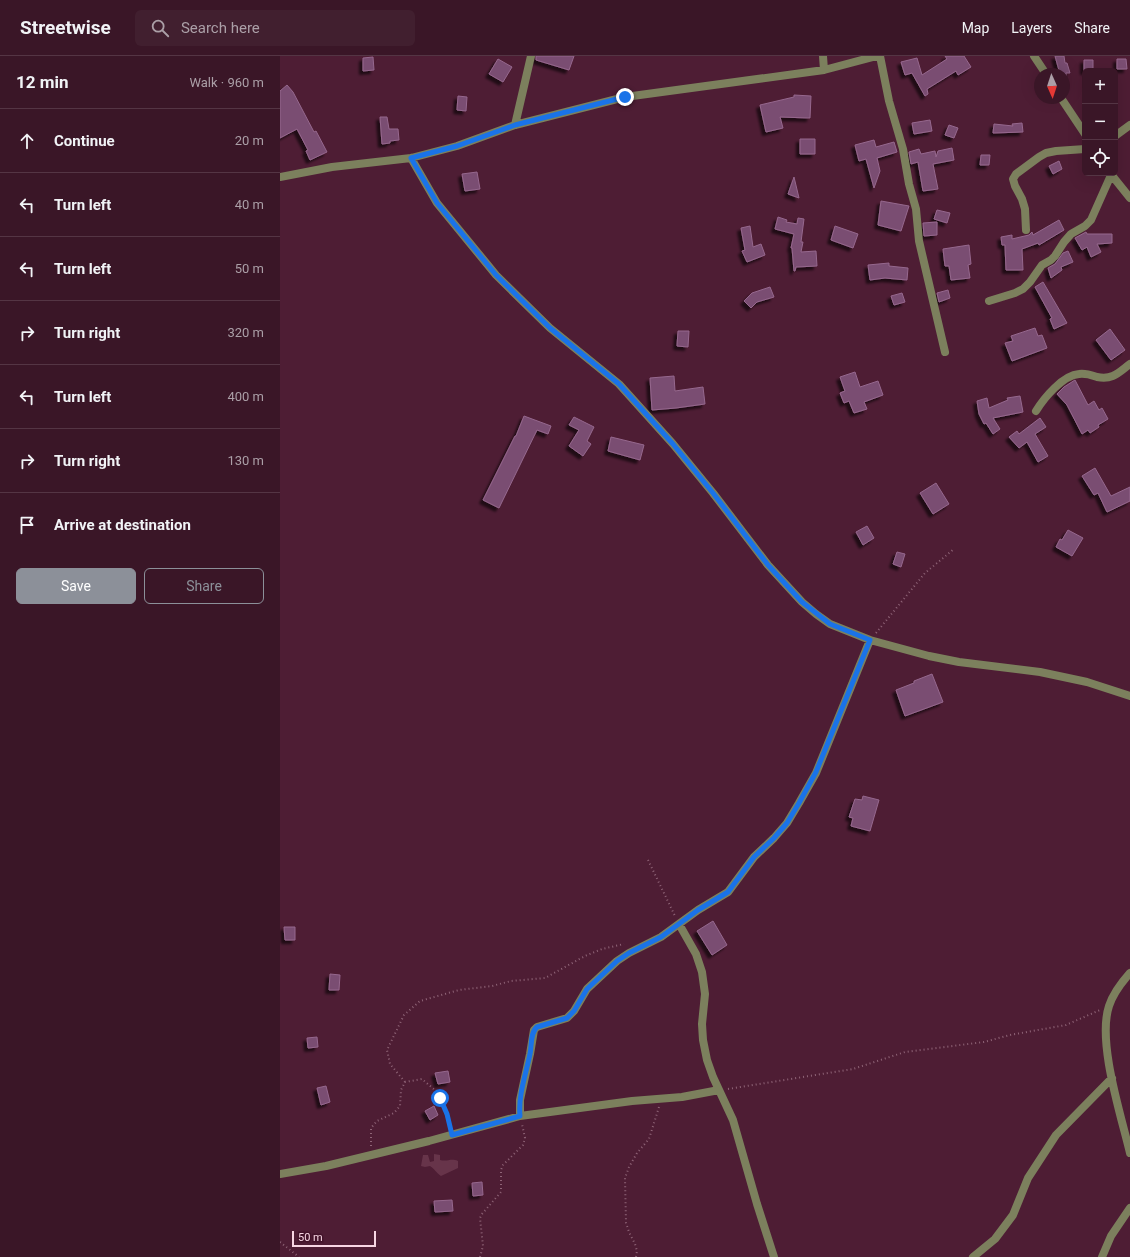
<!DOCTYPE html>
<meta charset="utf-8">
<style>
:root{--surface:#3a1627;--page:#411f2f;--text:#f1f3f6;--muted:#ab9fa7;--line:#543544;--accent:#8c9099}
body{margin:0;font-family:Roboto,sans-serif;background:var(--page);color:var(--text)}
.controls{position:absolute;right:12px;top:12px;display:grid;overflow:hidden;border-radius:6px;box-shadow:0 4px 16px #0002}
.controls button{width:36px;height:36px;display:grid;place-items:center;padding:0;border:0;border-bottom:1px solid var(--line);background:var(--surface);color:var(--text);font:20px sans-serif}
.compass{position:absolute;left:754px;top:12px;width:36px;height:36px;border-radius:50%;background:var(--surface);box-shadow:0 4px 16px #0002;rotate:177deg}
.scale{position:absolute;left:12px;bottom:10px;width:84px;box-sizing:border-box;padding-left:4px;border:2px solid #f7d6e3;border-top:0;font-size:11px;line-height:14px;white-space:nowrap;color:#f7d6e3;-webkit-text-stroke:3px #43132a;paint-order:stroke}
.stop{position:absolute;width:12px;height:12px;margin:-9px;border:3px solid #1a73e8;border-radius:50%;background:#fff}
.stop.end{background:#1a73e8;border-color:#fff;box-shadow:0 1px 4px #0008}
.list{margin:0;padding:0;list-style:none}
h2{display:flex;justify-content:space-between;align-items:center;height:52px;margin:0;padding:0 16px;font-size:17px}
h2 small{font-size:13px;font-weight:400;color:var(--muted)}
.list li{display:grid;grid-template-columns:26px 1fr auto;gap:12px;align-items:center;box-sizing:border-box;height:64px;padding:0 16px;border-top:1px solid var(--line)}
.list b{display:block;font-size:15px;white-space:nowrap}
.list em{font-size:13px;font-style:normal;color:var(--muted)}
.actions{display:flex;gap:8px;padding:12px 16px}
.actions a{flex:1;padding:9px 0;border:1px solid var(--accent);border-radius:6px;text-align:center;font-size:14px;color:var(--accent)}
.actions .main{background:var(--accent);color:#fff}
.icon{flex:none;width:22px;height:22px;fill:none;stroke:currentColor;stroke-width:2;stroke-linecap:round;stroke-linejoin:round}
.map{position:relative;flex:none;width:850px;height:1201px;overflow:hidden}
header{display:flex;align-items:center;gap:24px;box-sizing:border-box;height:56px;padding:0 20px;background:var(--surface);border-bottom:1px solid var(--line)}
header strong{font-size:19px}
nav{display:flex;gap:22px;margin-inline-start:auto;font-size:14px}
.search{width:280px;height:36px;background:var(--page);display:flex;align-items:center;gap:10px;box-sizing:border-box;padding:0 14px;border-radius:6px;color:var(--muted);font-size:15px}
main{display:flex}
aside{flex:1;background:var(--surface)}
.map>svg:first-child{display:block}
.green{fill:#67344a}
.building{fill:#7a4d72;stroke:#96688e;filter:url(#shadow)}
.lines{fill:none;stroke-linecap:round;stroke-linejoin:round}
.path{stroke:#8f6477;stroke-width:2;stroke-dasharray:1 3;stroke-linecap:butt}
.minor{stroke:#7c805d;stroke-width:8}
.route{stroke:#1a73e8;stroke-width:5}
</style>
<header>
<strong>Streetwise</strong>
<div class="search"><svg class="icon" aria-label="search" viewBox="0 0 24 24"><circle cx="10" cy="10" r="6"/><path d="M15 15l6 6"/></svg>Search here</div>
<nav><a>Map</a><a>Layers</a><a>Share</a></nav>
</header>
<main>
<aside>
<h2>12 min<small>Walk · 960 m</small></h2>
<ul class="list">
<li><svg class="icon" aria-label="ahead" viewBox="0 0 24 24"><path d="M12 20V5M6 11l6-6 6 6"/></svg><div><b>Continue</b></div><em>20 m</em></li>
<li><svg class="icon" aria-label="left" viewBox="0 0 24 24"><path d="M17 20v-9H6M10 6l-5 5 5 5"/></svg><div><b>Turn left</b></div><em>40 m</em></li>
<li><svg class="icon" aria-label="left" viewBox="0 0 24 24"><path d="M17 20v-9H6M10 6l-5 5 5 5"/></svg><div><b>Turn left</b></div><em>50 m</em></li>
<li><svg class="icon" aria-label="right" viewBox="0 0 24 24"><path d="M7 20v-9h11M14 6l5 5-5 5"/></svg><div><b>Turn right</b></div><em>320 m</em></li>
<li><svg class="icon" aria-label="left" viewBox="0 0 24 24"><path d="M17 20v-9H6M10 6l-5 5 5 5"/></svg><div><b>Turn left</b></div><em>400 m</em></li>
<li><svg class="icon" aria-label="right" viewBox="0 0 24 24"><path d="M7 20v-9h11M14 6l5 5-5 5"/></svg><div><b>Turn right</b></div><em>130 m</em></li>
<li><svg class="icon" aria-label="arrive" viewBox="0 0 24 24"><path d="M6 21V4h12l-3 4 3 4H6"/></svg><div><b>Arrive at destination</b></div></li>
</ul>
<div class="actions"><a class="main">Save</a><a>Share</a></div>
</aside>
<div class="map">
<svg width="850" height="1201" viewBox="0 0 850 1201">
<defs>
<filter id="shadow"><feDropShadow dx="-3.5" dy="3.5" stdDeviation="1" flood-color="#0009"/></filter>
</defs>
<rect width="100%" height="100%" fill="#4e1d34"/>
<path class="green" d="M154 1098 160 1099V1104C167 1106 171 1102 178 1105V1112L161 1120C156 1117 155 1113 150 1110L145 1111 141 1110 143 1099H148L150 1106 154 1105Z"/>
<path class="building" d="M256 0H294L289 14 256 4Z
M665 0H684L691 11 678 19 676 15 647 33 648 38 645 40 632 17 625 19 621 6 637 2 642 19 667 3Z
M775 0H784L785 7H787L790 17H786V25H784V18H780Z
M93 1 94 14 83 15V2Z
M218 3 232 11 223 26 209 18Z
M837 3H846L847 13H837Z
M804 4H813V15H804Z
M7 29 13 36 34 76 36 75 47 96 30 104 26 95 28 94 17 73 0 82V35Z
M514 39 531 40 530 62 500 61 503 72 486 76 480 49 514 41Z
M178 40 187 41 186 55 177 54Z
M100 61H107L109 73H118L119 84 110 85V87L102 88Z
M650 64 652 75 634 78 632 67Z
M742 67 743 76 713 77 714 68 733 70 732 68Z
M669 69 678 72 674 82 665 79Z
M520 83H535V98H520Z
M594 84 596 91 614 86 617 96 597 102 600 115 594 132 586 103 579 105 575 89Z
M672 92 674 104 653 108 658 133 643 135 638 106 631 108 629 96 639 93 641 98 655 95 656 101 658 95Z
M701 99H710L709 109H700Z
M779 105 782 113 773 118 769 110Z
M197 116 200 133 185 135 182 118Z
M514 121 519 142 508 138Z
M601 145 629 150 621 175 598 169Z
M657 154 670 157 667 167 654 163Z
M498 161 507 164 506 166 517 168 518 162 524 163 521 186H523L521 196 536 195 537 210 516 211 515 215H514L512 192H511L514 178 495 173Z
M779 164 784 174 759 189 758 187 742 193 743 214H726L725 189H722L721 181 732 179V183L749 179 752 176 753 179Z
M657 166V179L644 180 643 167Z
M470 170 473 191 481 188 485 199 467 206 462 195 465 194 461 172Z
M555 170 578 178 573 192 551 184Z
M806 176 807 178H832V187L817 188 821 196 811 201 807 191 802 194 795 182Z
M689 189 691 208 688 209 690 222 671 224 669 210H665L663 193Z
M788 195 793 206 781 211 782 214 771 222 768 212 775 208 783 197Z
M609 207V210L628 212 627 224 605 222 590 224 588 209Z
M763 226 787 267 774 273 770 263 772 262 755 231Z
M490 231 494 241 477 246 471 252 464 245 472 237Z
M668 234 670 242 659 246 657 237Z
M622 237 625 246 614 249 611 240Z
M755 272 758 280 762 279 767 292 732 305 725 287 733 285 731 280Z
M830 273 845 294 831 304 816 284Z
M398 275H409L408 291 397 290Z
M575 316 580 331 598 325 603 339 584 346 587 353 574 357 569 345 564 347 560 337 565 335 560 321Z
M394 320 395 335 423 331 425 348 396 352 372 354 370 322Z
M795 324 808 349 814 345 819 354 822 352 828 363 818 369 819 371 810 377 808 374 802 378 787 349 777 338 784 331Z
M740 340 743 356 713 362 720 373 713 378 706 367 704 368 699 358 697 345 707 342 709 352 728 344 727 342Z
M244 360 271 370 268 378 257 374 219 452 203 444 235 380H236Z
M294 361 314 371 307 385 311 388 303 400 289 390 299 374 289 369Z
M760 362 766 371 755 378 768 400 758 406 747 386 739 392 729 381 737 375 739 378Z
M331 381 364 389 360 404 328 395Z
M815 412 831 440 850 431V445L827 456 818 437 814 439 802 420Z
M656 427 669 448 653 458 640 437Z
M587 470 594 482 583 489 576 476Z
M788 474 803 482 792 500 776 491 780 483 782 484Z
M617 496 625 498 621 511 613 508Z
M652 618 663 646 625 660 616 634 634 627V625Z
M583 740 599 744 590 775 571 770 573 762 569 761 575 743 582 744Z
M433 865 447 889 432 899 417 875Z
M4 871H15V884H5Z
M50 918 60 919 59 934H49Z
M37 981 38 991 28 992 27 982Z
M168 1015 170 1026 158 1028 155 1017Z
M46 1030 50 1046 41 1049 37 1032Z
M154 1050 158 1059 150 1064 145 1055Z
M202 1126 203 1139 193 1140 192 1127Z
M172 1144 173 1155 155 1156 154 1145Z"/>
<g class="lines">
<path class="path" d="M596 577 645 517 674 493
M368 804 395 860
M125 1026 110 1008 107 994 124 959 140 945 179 934 212 930 231 925 265 922 305 900 322 893 344 888
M448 1033 573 1013 625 996 704 986 730 979 786 969 820 954
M91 1090V1072L97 1065 114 1057 120 1050 121 1034 125 1026 142 1023 156 1035 160 1042 170 1070
M0 1186 19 1201
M200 1201 203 1190 200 1162 202 1158 221 1136V1114L223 1109 243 1089 245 1082 242 1068
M356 1201 357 1195 355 1188 349 1176 346 1167 345 1122 349 1111 357 1097 369 1083 379 1051"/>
<path class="minor" d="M543 0 544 14
M600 0 609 45 623 93 629 128 636 153 639 185 665 296
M754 0 766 18
M781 42 805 78
M235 69 251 0
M835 80 850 69
M131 102 157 147 216 219 270 272 339 328 393 388 433 437 488 509 522 546 536 558 550 568 590 584 649 600 679 606 760 616 807 626 850 640
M830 117 850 142
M0 121 52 111 131 102 177 90 235 69 345 41 544 14 597 0
M746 174 745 153 742 143 735 130 733 123 736 118 759 101 766 97 776 95 805 93
M709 245 735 237 743 233 750 226 762 209 771 204 775 200 784 186 791 178 805 170 811 164 831 119
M756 355C764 342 783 319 799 318 806 317 811 319 817 321 833 324 838 317 850 308
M399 868 416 898 422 916 425 938 422 968 423 984 427 1004 433 1021 453 1064 477 1148 494 1201
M850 917C842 926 833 938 829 950 817 986 841 1059 850 1097
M240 1060V1044L250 998 254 974 257 971 287 962 294 955 307 933 337 905 349 897 381 881 418 854 448 836 474 801 494 782 507 767 519 747 536 717 590 584
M0 1118 46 1110 149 1085 240 1060 352 1045 402 1041 439 1034
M693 1201 715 1183 733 1159 748 1122 776 1079 832 1022
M822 1201 831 1180 850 1152"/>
</g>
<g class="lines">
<path class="route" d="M160 1042 167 1058 172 1079 240 1060C238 1039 246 1018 250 998 252 989 250 977 257 971L287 962 294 955 307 933 337 905 349 897 381 881 418 854 448 836 474 801 494 782 507 767 519 747 536 716 590 584 550 568 522 546 488 509 433 437 393 388 339 328 270 272 216 219 157 147 131 102 177 90 235 69 345 41"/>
</g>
</svg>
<div class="controls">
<button>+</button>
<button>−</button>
<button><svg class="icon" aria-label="locate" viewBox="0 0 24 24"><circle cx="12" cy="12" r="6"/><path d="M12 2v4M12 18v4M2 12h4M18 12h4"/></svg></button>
</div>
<svg class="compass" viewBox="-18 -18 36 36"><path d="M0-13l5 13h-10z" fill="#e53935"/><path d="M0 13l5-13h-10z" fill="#ab9fa7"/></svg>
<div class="scale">50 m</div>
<div class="stop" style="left:160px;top:1042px"></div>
<div class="stop end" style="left:345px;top:41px"></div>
</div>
</main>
